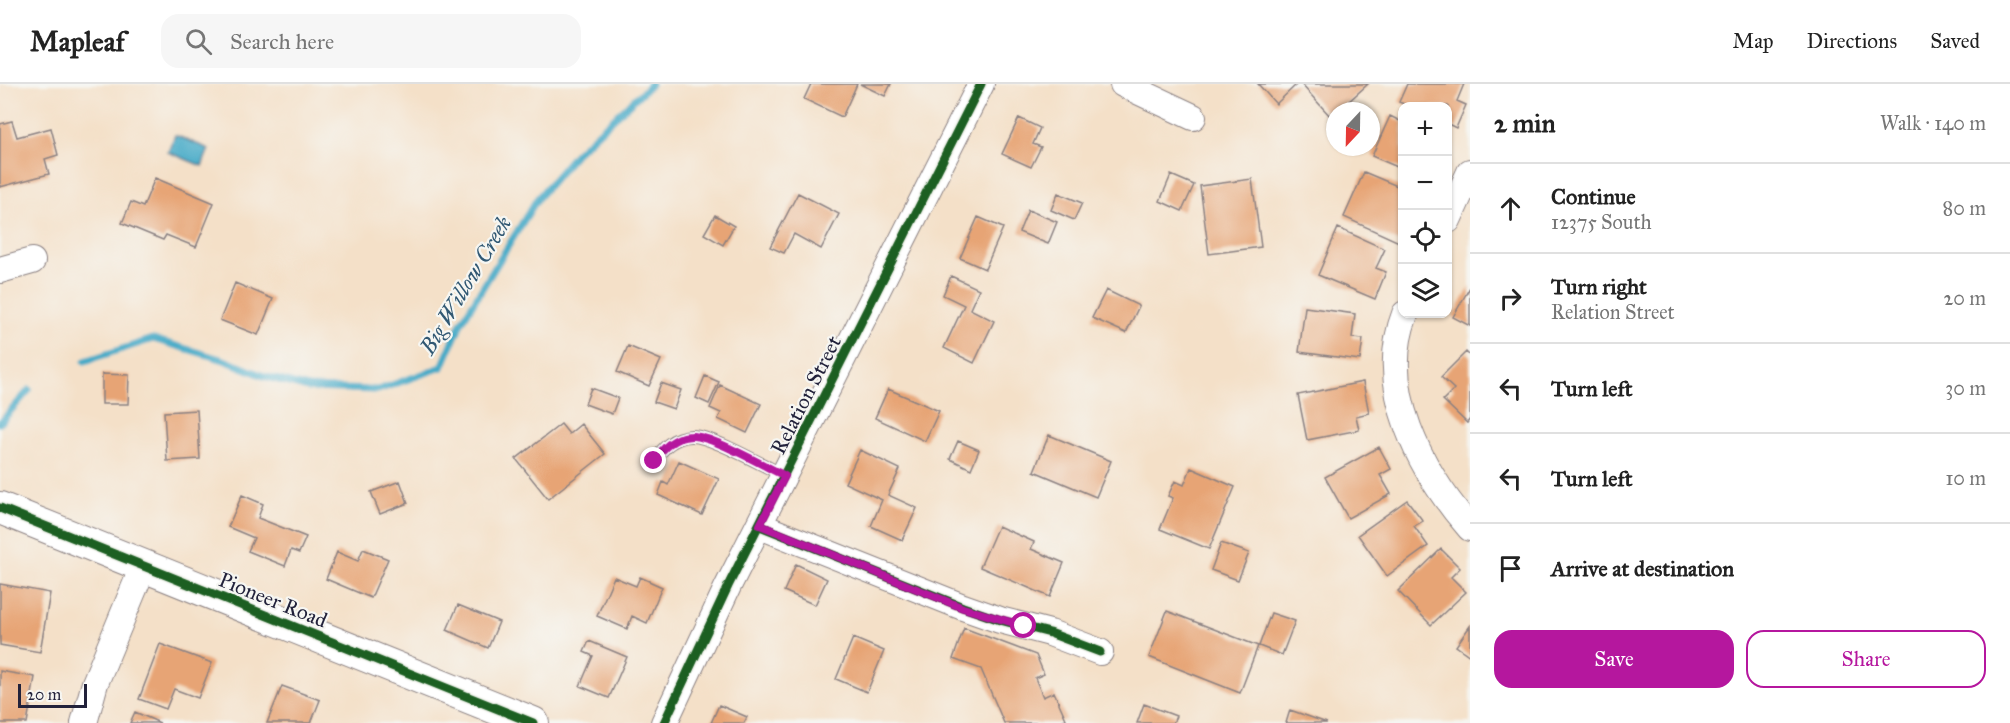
<!DOCTYPE html>
<meta charset="utf-8">
<style>
:root{--surface:#fff;--page:#f6f6f6;--text:#222;--muted:#767676;--line:#e0e0e0;--accent:#b5179e}
body{margin:0;font-family:"IM FELL Great Primer",serif;background:var(--page);color:var(--text)}
.controls{position:absolute;right:18px;top:18px;display:grid;overflow:hidden;border-radius:12px;box-shadow:0 2px 4px #0004}
.controls button{width:54px;height:54px;display:grid;place-items:center;padding:0;border:0;border-bottom:2px solid var(--line);background:var(--surface);color:var(--text);font:30px sans-serif}
.compass{position:absolute;left:1326px;top:18px;width:54px;height:54px;border-radius:50%;background:var(--surface);box-shadow:0 2px 4px #0004;rotate:202deg}
.scale{position:absolute;left:18px;bottom:15px;width:69px;box-sizing:border-box;padding-left:6px;border:3px solid #22223b;border-top:0;font-size:16px;line-height:21px;white-space:nowrap;color:#22223b;-webkit-text-stroke:4px #f6f6f2;paint-order:stroke}
.stop{position:absolute;width:18px;height:18px;margin:-14px;border:4px solid #b5179e;border-radius:50%;background:#fff}
.stop.end{background:#b5179e;border-color:#fff;box-shadow:0 2px 6px #0008}
.list{margin:0;padding:0;list-style:none}
h2{display:flex;justify-content:space-between;align-items:center;height:78px;margin:0;padding:0 24px;font-size:26px}
h2 small{font-size:20px;font-weight:400;color:var(--muted)}
.list li{display:grid;grid-template-columns:39px 1fr auto;gap:18px;align-items:center;box-sizing:border-box;height:90px;padding:0 24px;border-top:2px solid var(--line)}
.list b{display:block;font-size:22px;white-space:nowrap}
.list p{margin:0;font-size:20px;white-space:nowrap;color:var(--muted)}
.list em{font-size:20px;font-style:normal;color:var(--muted)}
.actions{display:flex;gap:12px;padding:18px 24px}
.actions a{flex:1;padding:14px 0;border:2px solid var(--accent);border-radius:18px;text-align:center;font-size:21px;color:var(--accent)}
.actions .main{background:var(--accent);color:#fff}
.icon{flex:none;width:33px;height:33px;fill:none;stroke:currentColor;stroke-width:2;stroke-linecap:round;stroke-linejoin:round}
.map{position:relative;flex:none;width:1470px;height:639px;overflow:hidden}
header{display:flex;align-items:center;gap:36px;box-sizing:border-box;height:84px;padding:0 30px;background:var(--surface);border-bottom:2px solid var(--line)}
header strong{font-size:28px}
nav{display:flex;gap:33px;margin-inline-start:auto;font-size:21px}
.search{width:420px;height:54px;background:var(--page);display:flex;align-items:center;gap:15px;box-sizing:border-box;padding:0 21px;border-radius:18px;color:var(--muted);font-size:22px}
main{display:flex}
aside{flex:1;background:var(--surface)}
.map>svg:first-child{display:block}
.water{fill:#47aac7;stroke:#346681;stroke-width:1.5}
.lines{fill:none;stroke-linecap:round;stroke-linejoin:round}
.stream{stroke:#47aac7;stroke-width:7}
.building{fill:#e7a474}
.service-casing{stroke:#8b8182;stroke-width:14}
.minor-casing{stroke:#8b8182;stroke-width:28}
.tertiary-casing{stroke:#8b8182;stroke-width:34}
.service{stroke:#fff;stroke-width:12}
.minor{stroke:#fff;stroke-width:26}
.tertiary{stroke:#fff;stroke-width:32}
.cycleway-casing{stroke:#f6f6f2;stroke-width:13}
.cycleway{stroke:#1b5e20;stroke-width:9}
.route{stroke:#b5179e;stroke-width:8}
.labels{text-anchor:middle;stroke-width:4.5;stroke-linejoin:round;paint-order:stroke}
.street-label{font-size:21px;fill:#22223b;stroke:#f6f6f2}
.water-label{font-size:22px;font-style:italic;fill:#315873;stroke:#f6f6f2}
</style>
<header>
<strong>Mapleaf</strong>
<div class="search"><svg class="icon" aria-label="search" viewBox="0 0 24 24"><circle cx="10" cy="10" r="6"/><path d="M15 15l6 6"/></svg>Search here</div>
<nav><a>Map</a><a>Directions</a><a>Saved</a></nav>
</header>
<main>
<div class="map">
<svg width="1470" height="639" viewBox="0 0 1470 639">
<rect width="100%" height="100%" fill="#f6f6f2"/>
<filter id="ink" filterUnits="userSpaceOnUse"><feTurbulence type="fractalNoise" baseFrequency=".0167" numOctaves="2"/><feDisplacementMap in="SourceGraphic" scale="12" xChannelSelector="R" yChannelSelector="G"/><feConvolveMatrix kernelMatrix="1 2 1 2 8 2 1 2 1" color-interpolation-filters="sRGB"/></filter>
<filter id="wash" filterUnits="userSpaceOnUse"><feTurbulence type="fractalNoise" baseFrequency=".008" numOctaves="4" result="noise"/><feDisplacementMap in="SourceGraphic" scale="24" xChannelSelector="R" yChannelSelector="G"/><feGaussianBlur stdDeviation="1.35" result="paint"/><feColorMatrix in="noise" values="0 0 0 0 0 0 0 0 0 0 0 0 0 0 0 0 0 1.4 0 .05"/><feComposite in="paint" operator="in"/></filter>
<g filter="url(#wash)">
<rect width="100%" height="100%" fill="#f4e0c8"/>
<path class="water" d="M175 51 209 65 202 82 168 68Z"/>
<g class="lines">
<path class="stream" d="M85 277 153 255 224 276 264 292 308 304 378 306 442 283 461 239 537 115 576 69 651 0
M0 339 29 306"/>
</g>
<g id="blocks">
<path class="building" d="M811 0H857L842 33 804 15Z
M860 0H891L885 12Z
M1258 0H1297L1276 20Z
M1301 0H1368L1338 27H1335L1331 33Z
M1407 0H1464L1457 17 1466 21 1456 44 1448 40V22H1409L1399 18Z
M1390 32 1402 38V85L1372 72Z
M1019 34 1040 44 1033 60 1041 63 1031 83 1002 70Z
M12 37 17 53 51 44 58 71 45 75 49 90 0 103V40Z
M1364 88 1402 104V154L1401 159 1344 133Z
M1171 91 1194 101 1182 127 1160 117Z
M155 94 214 119 196 163 166 151 163 156 122 139 131 118 143 123Z
M1252 95 1261 163 1209 170 1200 102Z
M798 109 839 130 821 165 794 150 784 169 770 163Z
M1058 109 1082 119 1074 136 1051 126Z
M1028 126 1057 138 1048 160 1019 148Z
M715 131 734 142 723 161 704 150Z
M978 133 1003 144 985 185 960 174Z
M1338 144 1385 165 1376 184 1386 188 1375 215 1318 191Z
M951 192 979 205 970 225 994 237 974 279 944 264 964 221 943 211Z
M235 199 273 215 258 251 220 236Z
M1470 203V242L1453 233Z
M1106 206 1139 222 1126 249 1092 234Z
M1305 223 1355 230 1352 254 1363 255 1360 276 1299 268Z
M628 262 661 276 649 302 617 288Z
M1466 268 1470 272V335L1467 339 1443 316 1454 305 1441 293Z
M102 290 129 291 128 320H102Z
M705 292 719 298 709 320 696 314Z
M1363 298 1369 329 1356 332 1359 346 1307 356 1298 311Z
M661 299 681 306 674 325 654 318Z
M720 301 761 320 747 349 718 335 721 329 710 324Z
M591 304 618 314 612 330 585 320Z
M888 305 939 327 925 357 875 334Z
M197 326 200 375 167 377 164 328Z
M561 340 569 350 581 340 605 370 548 415 516 375Z
M1049 351 1111 377 1096 413 1034 387Z
M958 357 979 366 971 385 950 375Z
M1379 363 1391 385 1380 391 1391 410 1348 434 1325 393Z
M860 366 900 385 888 411 917 424 902 456 871 442 882 416 845 399Z
M679 377 719 395 702 431 658 411 663 398 668 401Z
M1191 384 1235 403 1209 465 1160 445 1173 414 1168 412 1175 397 1184 401Z
M400 397 408 419 380 430 371 408Z
M242 411 263 420 258 434 306 453 299 469 291 466 285 482 248 467 254 454 228 443Z
M1407 416 1423 437 1414 442 1428 462 1387 492 1358 451Z
M998 442 1034 458 1031 465 1064 479 1050 513 980 483Z
M1221 459 1249 469 1238 496 1211 486Z
M363 465 388 475 371 514 326 495 337 468 358 477Z
M1441 465 1460 484 1451 493 1466 508 1431 541 1398 507Z
M796 480 827 495 815 521 784 507Z
M614 493 636 502 640 493 662 503 647 539 632 532 627 545 597 532Z
M0 500 50 509 40 568 0 561Z
M458 521 499 538 488 564 447 546Z
M1167 527 1258 562 1240 609 1149 573Z
M1271 529 1295 537 1282 571 1259 562Z
M1470 542V572L1456 562Z
M964 544 1036 571 1044 590 1035 594 1043 613 1054 608 1066 635 1057 639H1004L981 585 953 575Z
M853 554 884 567 867 608 836 595Z
M589 557 627 573 609 614 580 602 593 572 584 568Z
M160 560 212 579 198 614 174 605 166 625 139 615Z
M0 587 35 593 27 639H0Z
M282 602 320 616 311 639H267Z
M1144 620 1176 632 1173 639H1137Z
M719 621 747 633 744 639H711Z
M1290 626 1327 639H1286Z
M135 628 160 639H130Z"/>
</g>
</g>
<g filter="url(#ink)">
<use href="#blocks" fill-opacity="0" stroke="#8b8182" stroke-width="1.5"/>
<g class="lines">
<g class="service-casing">
<path id="service" d="M654 377C663 364 673 353 691 352 709 350 766 383 785 392"/>
</g>
<g class="minor-casing">
<path id="minor" d="M1123 0 1193 33
M1448 136 1470 88
M0 186 32 177
M1405 230C1376 305 1421 388 1470 444
M760 442 963 523 1000 536 1050 549 1100 568
M84 639 95 599 143 483
M664 639 728 502 981 0"/>
</g>
<g class="tertiary-casing">
<path id="tertiary" d="M0 424 533 639"/>
</g>
<use href="#service" class="service"/>
<use href="#minor" class="minor"/>
<use href="#tertiary" class="tertiary"/>
<g class="cycleway-casing">
<path id="cycleway" d="M0 424 533 639
M760 442 963 523 1000 536 1050 549 1100 568
M664 639 728 502 981 0"/>
</g>
<use href="#cycleway" class="cycleway"/>
</g>
</g>
<g class="lines" filter="url(#ink)">
<path class="route" d="M654 377C663 364 673 353 691 352 709 350 766 383 785 392L760 441 963 524 1024 542"/>
</g>
<g class="labels">
<g class="street-label">
<text transform="translate(806 311) rotate(-63)" y="7">Relation Street</text>
<text transform="translate(273 516) rotate(22)" y="7">Pioneer Road</text>
</g>
<g class="water-label">
<text transform="translate(465 201) rotate(-59)" y="8">Big Willow Creek</text>
</g>
</g>
</svg>
<div class="controls">
<button>+</button>
<button>−</button>
<button><svg class="icon" aria-label="locate" viewBox="0 0 24 24"><circle cx="12" cy="12" r="6"/><path d="M12 2v4M12 18v4M2 12h4M18 12h4"/></svg></button>
<button><svg class="icon" aria-label="layers" viewBox="0 0 24 24"><path d="M12 4l9 5-9 5-9-5zM3 14l9 5 9-5"/></svg></button>
</div>
<svg class="compass" viewBox="-18 -18 36 36"><path d="M0-13l5 13h-10z" fill="#e53935"/><path d="M0 13l5-13h-10z" fill="#767676"/></svg>
<div class="scale">20 m</div>
<div class="stop" style="left:1024px;top:542px"></div>
<div class="stop end" style="left:654px;top:377px"></div>
</div>
<aside>
<h2>2 min<small>Walk · 140 m</small></h2>
<ul class="list">
<li><svg class="icon" aria-label="ahead" viewBox="0 0 24 24"><path d="M12 20V5M6 11l6-6 6 6"/></svg><div><b>Continue</b><p>12375 South</p></div><em>80 m</em></li>
<li><svg class="icon" aria-label="right" viewBox="0 0 24 24"><path d="M7 20v-9h11M14 6l5 5-5 5"/></svg><div><b>Turn right</b><p>Relation Street</p></div><em>20 m</em></li>
<li><svg class="icon" aria-label="left" viewBox="0 0 24 24"><path d="M17 20v-9H6M10 6l-5 5 5 5"/></svg><div><b>Turn left</b></div><em>30 m</em></li>
<li><svg class="icon" aria-label="left" viewBox="0 0 24 24"><path d="M17 20v-9H6M10 6l-5 5 5 5"/></svg><div><b>Turn left</b></div><em>10 m</em></li>
<li><svg class="icon" aria-label="arrive" viewBox="0 0 24 24"><path d="M6 21V4h12l-3 4 3 4H6"/></svg><div><b>Arrive at destination</b></div></li>
</ul>
<div class="actions"><a class="main">Save</a><a>Share</a></div>
</aside>
</main>
